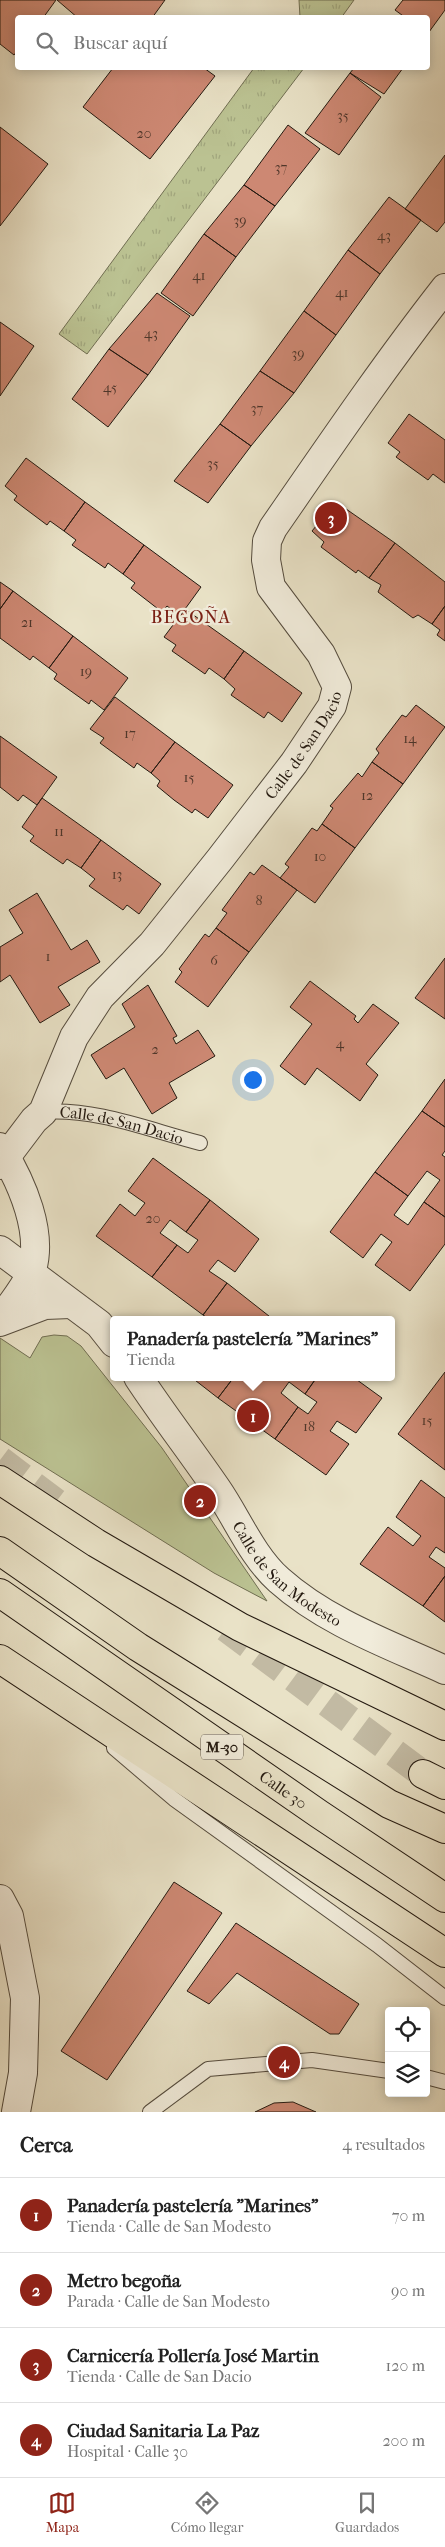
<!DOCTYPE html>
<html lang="es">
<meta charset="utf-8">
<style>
:root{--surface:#fff;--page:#f2f2f2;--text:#222;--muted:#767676;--line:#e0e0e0;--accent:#8f2418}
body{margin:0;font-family:"IM FELL French Canon",serif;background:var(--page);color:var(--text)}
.controls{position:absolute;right:15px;bottom:15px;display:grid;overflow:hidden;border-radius:5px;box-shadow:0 2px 12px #0003}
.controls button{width:45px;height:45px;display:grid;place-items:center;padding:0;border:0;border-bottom:1px solid var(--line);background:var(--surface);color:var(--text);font:25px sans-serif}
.you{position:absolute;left:252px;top:1079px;width:18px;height:18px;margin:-12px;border:4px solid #fff;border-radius:50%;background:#1a73e8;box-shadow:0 0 0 8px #1a73e833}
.badge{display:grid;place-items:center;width:32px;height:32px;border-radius:50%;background:var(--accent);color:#fff;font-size:16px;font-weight:700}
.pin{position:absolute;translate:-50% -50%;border:2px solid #fff;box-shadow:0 1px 5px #0006}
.popup{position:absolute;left:110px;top:1316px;width:285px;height:65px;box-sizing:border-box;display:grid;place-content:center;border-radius:5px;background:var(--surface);filter:drop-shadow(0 1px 4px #0005);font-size:16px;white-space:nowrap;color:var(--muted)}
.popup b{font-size:19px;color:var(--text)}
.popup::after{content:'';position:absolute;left:50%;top:100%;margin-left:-10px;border:10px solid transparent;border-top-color:var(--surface)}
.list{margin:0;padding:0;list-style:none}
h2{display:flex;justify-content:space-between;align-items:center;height:65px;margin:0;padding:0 20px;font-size:21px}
h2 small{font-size:16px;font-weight:400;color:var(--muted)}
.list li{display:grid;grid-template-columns:32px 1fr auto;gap:15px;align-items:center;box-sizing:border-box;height:75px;padding:0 20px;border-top:1px solid var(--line)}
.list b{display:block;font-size:19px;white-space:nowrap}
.list p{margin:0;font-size:16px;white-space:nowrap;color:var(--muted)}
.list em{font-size:16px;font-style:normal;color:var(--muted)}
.icon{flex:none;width:28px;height:28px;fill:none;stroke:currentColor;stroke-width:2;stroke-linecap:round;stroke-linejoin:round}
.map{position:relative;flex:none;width:445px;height:2112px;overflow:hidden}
.search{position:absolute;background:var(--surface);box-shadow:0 2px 12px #0003;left:15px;right:15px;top:15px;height:55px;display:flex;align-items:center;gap:12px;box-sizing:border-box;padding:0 18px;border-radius:5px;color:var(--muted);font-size:19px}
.sheet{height:365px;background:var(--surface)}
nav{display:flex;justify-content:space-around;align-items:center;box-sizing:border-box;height:70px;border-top:1px solid var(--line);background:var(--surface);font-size:14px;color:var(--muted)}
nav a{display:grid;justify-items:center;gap:2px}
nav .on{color:var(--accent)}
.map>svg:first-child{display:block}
.grass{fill:#bbc292;stroke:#706e52}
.park{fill:url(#park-tufts);stroke:#706e52}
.building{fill:#cd8873;stroke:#241a11}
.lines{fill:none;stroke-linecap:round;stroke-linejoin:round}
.highway-tunnel{stroke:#c2baa3;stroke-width:28;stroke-dasharray:28 14;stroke-linecap:butt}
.lane-casing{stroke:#554c3e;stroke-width:16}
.street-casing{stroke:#554c3e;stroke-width:30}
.highway-casing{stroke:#241a11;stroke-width:30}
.lane{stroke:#f1ecdb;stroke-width:14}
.street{stroke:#f1ecdb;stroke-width:28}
.highway{stroke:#e9e2c7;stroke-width:28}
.labels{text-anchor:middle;stroke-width:4.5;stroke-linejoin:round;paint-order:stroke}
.number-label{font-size:14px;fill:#4e362a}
.shield{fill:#f1ecdb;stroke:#62594e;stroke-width:1}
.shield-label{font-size:15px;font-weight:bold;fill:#241a11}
.street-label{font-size:16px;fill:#241a11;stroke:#f1ecdb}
.neighbourhood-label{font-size:18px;letter-spacing:1px;fill:#7a1f14;stroke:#f1ecdb}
</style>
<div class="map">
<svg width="445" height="2112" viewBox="0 0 445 2112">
<defs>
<pattern id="park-tufts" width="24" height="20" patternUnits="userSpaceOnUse" patternTransform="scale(1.25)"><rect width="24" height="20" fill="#bbc292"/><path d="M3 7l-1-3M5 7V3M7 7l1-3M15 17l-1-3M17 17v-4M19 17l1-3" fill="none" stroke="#a1a67d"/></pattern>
</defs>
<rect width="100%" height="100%" fill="#e9e2c7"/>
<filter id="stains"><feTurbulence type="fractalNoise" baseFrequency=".004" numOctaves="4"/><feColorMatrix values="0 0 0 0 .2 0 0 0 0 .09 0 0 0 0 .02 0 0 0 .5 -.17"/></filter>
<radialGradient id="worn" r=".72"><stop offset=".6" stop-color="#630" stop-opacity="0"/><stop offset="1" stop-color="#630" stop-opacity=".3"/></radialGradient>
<path class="grass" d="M54 1335 67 1336 81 1346 162 1448 267 1601 214 1573 0 1439V1338L30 1358 42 1337Z"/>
<path class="park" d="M299 0H354L341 18 300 17Z
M254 68H304L87 354 59 334Z"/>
<path class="building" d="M0 0H56L43 18H18V50L14 55 0 44Z
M57 0H165L152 18H78Z
M403 0H445V10L429 32 428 18H406L395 10Z
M113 68H204L215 76 150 159 83 107Z
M354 68H403L384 94 350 73Z
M350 73 381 97 339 155 305 133Z
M288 125 320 149 275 206 244 185Z
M0 127 48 164 0 226Z
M445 155V222L437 232 405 209Z
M244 185 275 206 236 257 204 234Z
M389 197 421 220 380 274 348 250Z
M204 234 236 257 193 316 161 293Z
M348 250 380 274 336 335 304 311Z
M157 293 190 316 148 375 109 349Z
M304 311 336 335 294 393 260 371Z
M0 322 34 346 0 396Z
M109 349 148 375 108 427 72 399Z
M260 371 294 393 251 446 220 424Z
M409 414 445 440V483L433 474 428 480 396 457 400 452 388 443Z
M220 424 251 446 208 503 174 481Z
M26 458 85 502 64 531 50 521 47 525 23 507 14 500 17 496 5 486Z
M85 502 144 545 123 574 108 563 105 568 72 545 76 540 64 531Z
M336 502 395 543 369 578 358 570 356 573 321 547 324 542 312 531Z
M395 543 445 582V606L432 624 418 615 413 618 378 592 381 585 369 578Z
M144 545 201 587 180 616 167 606 162 612 131 588 135 583 123 574Z
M0 582 13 591 0 609Z
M13 591 73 636 49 668 33 656 30 660 0 638V609Z
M445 606V641L437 635 440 630 432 624Z
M185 609 244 651 224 679 209 668 205 674 172 651 176 645 164 637Z
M73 636 128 678 104 710 91 700 89 704 54 679 57 674 49 668Z
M244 651 302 693 282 722 268 712 264 718 231 695 235 689 224 679Z
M115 697 175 742 151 773 137 763 134 768 100 743 104 738 90 729Z
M416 705 445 727 403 784 372 762 379 753 376 749 402 715 406 717Z
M0 736 57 777 37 805 23 795 18 801 0 787Z
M175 742 233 785 208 818 195 809 192 813 174 800 157 786 160 781 151 773Z
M372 762 403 784 355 848 322 824 333 808 330 806 358 773 362 777Z
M42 798 101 840 81 868 67 859 63 864 50 855 30 841 34 836 22 827Z
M322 824 355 848 315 903 280 878 289 867 285 864 312 828 317 831Z
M101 840 161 884 139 914 127 905 123 910 89 886 95 879 81 868Z
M262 865 297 890 249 952 216 928 227 913 222 910 250 872 254 875Z
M37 893 71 950 87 940 100 962 58 987 70 1005 40 1023 10 975 0 982V947L23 933 9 910Z
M216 928 249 952 208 1007 175 982 182 972 179 969 205 934 209 937Z
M445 958V1019L415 998Z
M310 981 356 1016 354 1019 358 1023 373 1004 399 1023 366 1064 378 1075 360 1101 317 1068 305 1085 280 1066 312 1024 290 1007Z
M148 985 177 1036 173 1038 176 1044 198 1030 215 1056 169 1083 177 1098 152 1114 124 1068 106 1079 91 1055 135 1027 122 1004Z
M445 1079V1127L422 1111Z
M422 1111 445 1127V1151L442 1155 445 1157V1217L424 1202 440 1180 427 1171 408 1196 375 1172Z
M153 1158 210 1200 186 1232 170 1220 160 1233 177 1245 152 1277 96 1236 120 1204 135 1216 145 1203 128 1191Z
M375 1172 408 1196 394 1215 408 1225 424 1202 445 1217V1244L410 1291 375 1265 392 1242 381 1234 363 1258 330 1232Z
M210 1200 259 1239 235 1272 218 1260 209 1271 227 1283 203 1315 152 1277 177 1245 188 1253 198 1240 186 1232Z
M227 1283 274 1320H211L203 1315Z
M445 1372V1470L398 1434Z
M191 1377H234L218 1398Z
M234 1377H317L305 1394 289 1382 281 1393 298 1407 275 1439 218 1398Z
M317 1377H353L382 1398 356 1433 337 1421 330 1431 349 1444 326 1475 275 1439 298 1407 308 1414 317 1402 305 1394Z
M421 1480 445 1498V1553L436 1547 429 1557 445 1568V1576L423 1606 360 1564 388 1527 413 1546 421 1536 396 1517Z
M445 1576V1622L423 1606Z
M174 1882 222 1913 107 2080 61 2051Z
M236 1923 359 2004 339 2034H330L237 1973 209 2004 187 1991Z
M293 2102 316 2112H255L274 2103Z"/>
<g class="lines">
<path class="highway-tunnel" d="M0 1460 66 1510
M226 1628 423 1774"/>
<g class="lane-casing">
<g id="lane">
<path id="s1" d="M43 1112C96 1108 149 1130 200 1143"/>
<path d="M114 1748 174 1799 377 1945 445 1998"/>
<path d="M426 2077 445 2082"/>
<path d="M150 2112 208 2069 312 2060 389 2071"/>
</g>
</g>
<g class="street-casing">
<g id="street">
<path d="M0 1147C21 1181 46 1235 30 1275 23 1291 9 1306 0 1321"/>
<path id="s2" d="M0 1165 34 1120 43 1112 74 1037 100 997 152 944 220 859 294 763 332 706 337 687 321 654 271 587 266 560 267 541 273 528C329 447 384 366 445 288"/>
<path d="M0 1250 99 1324 114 1343"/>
<path d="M0 1322 45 1305 70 1304"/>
<path id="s3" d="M138 1377C163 1415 191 1451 217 1489 237 1518 252 1556 279 1580 326 1622 388 1644 445 1670"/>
<path d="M0 1899 9 1916 25 1998 23 2073 16 2112"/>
</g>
</g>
<g class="highway-casing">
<g id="highway">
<path d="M0 1480 96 1543 240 1627 445 1726"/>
<path d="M0 1551 138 1647 389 1804 445 1829"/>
<path id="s4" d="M0 1593 319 1814 445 1898"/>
<path d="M0 1659 445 1953"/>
<path d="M423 1774 445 1785"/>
</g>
</g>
<use href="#lane" class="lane"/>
<use href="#street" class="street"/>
<use href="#highway" class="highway"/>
</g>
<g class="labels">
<g class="number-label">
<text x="343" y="120">35</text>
<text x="144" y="138">20</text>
<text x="281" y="172">37</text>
<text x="240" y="225">39</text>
<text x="384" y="240">43</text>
<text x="199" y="280">41</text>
<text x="342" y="297">41</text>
<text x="151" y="338">43</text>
<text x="298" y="358">39</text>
<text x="110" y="392">45</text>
<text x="257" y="413">37</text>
<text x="213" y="468">35</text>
<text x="27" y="627">21</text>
<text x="86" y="676">19</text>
<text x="130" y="738">17</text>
<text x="410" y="743">14</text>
<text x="189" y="782">15</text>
<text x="367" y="800">12</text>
<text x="59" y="836">11</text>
<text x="320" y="861">10</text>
<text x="117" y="879">13</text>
<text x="259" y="905">8</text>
<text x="48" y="961">1</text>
<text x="214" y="965">6</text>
<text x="340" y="1048">4</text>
<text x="155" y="1054">2</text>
<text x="153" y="1223">20</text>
<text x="427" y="1425">15</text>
<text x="309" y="1431">18</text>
</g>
<rect class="shield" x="201" y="1734.5" width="42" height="25" rx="4"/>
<g class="shield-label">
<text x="222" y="1752">M-30</text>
</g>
<g class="street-label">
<text dy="6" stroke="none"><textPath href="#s2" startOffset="522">Calle de San Dacio</textPath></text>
<text dy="6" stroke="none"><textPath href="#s1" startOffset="80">Calle de San Dacio</textPath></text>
<text dy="6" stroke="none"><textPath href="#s3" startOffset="249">Calle de San Modesto</textPath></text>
<text dy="6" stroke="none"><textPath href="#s4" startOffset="345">Calle 30</textPath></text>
</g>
<g class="neighbourhood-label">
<text x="191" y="623">BEGOÑA</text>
</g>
</g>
<rect width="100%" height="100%" filter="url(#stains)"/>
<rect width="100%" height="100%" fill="url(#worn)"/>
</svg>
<div class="controls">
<button><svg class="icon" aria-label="locate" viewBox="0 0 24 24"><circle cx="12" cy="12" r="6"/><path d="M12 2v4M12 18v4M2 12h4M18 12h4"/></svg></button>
<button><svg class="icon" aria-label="layers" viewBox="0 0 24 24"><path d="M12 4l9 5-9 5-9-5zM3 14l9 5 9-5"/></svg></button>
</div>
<div class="you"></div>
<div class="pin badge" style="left:253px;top:1416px">1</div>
<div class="popup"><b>Panadería pastelería &quot;Marines&quot;</b>Tienda</div>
<div class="pin badge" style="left:200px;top:1501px">2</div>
<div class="pin badge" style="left:331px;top:518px">3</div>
<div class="pin badge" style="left:284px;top:2062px">4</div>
<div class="search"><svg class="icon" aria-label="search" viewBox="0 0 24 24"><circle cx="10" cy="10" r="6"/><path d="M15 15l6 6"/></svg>Buscar aquí</div>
</div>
<section class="sheet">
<h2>Cerca<small>4 resultados</small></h2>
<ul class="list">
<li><span class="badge">1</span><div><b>Panadería pastelería &quot;Marines&quot;</b><p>Tienda · Calle de San Modesto</p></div><em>70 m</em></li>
<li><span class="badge">2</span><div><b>Metro begoña</b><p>Parada · Calle de San Modesto</p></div><em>90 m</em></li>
<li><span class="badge">3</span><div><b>Carnicería Pollería José Martin</b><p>Tienda · Calle de San Dacio</p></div><em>120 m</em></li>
<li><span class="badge">4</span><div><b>Ciudad Sanitaria La Paz</b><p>Hospital · Calle 30</p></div><em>200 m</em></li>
</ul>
</section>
<nav>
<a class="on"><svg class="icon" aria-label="map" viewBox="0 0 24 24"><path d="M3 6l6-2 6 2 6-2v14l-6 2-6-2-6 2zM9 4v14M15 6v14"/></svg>Mapa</a>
<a><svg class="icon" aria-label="directions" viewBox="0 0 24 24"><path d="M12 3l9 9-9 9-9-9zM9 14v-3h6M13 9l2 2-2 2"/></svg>Cómo llegar</a>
<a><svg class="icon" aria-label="saved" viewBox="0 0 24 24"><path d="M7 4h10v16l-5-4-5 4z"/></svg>Guardados</a>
</nav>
